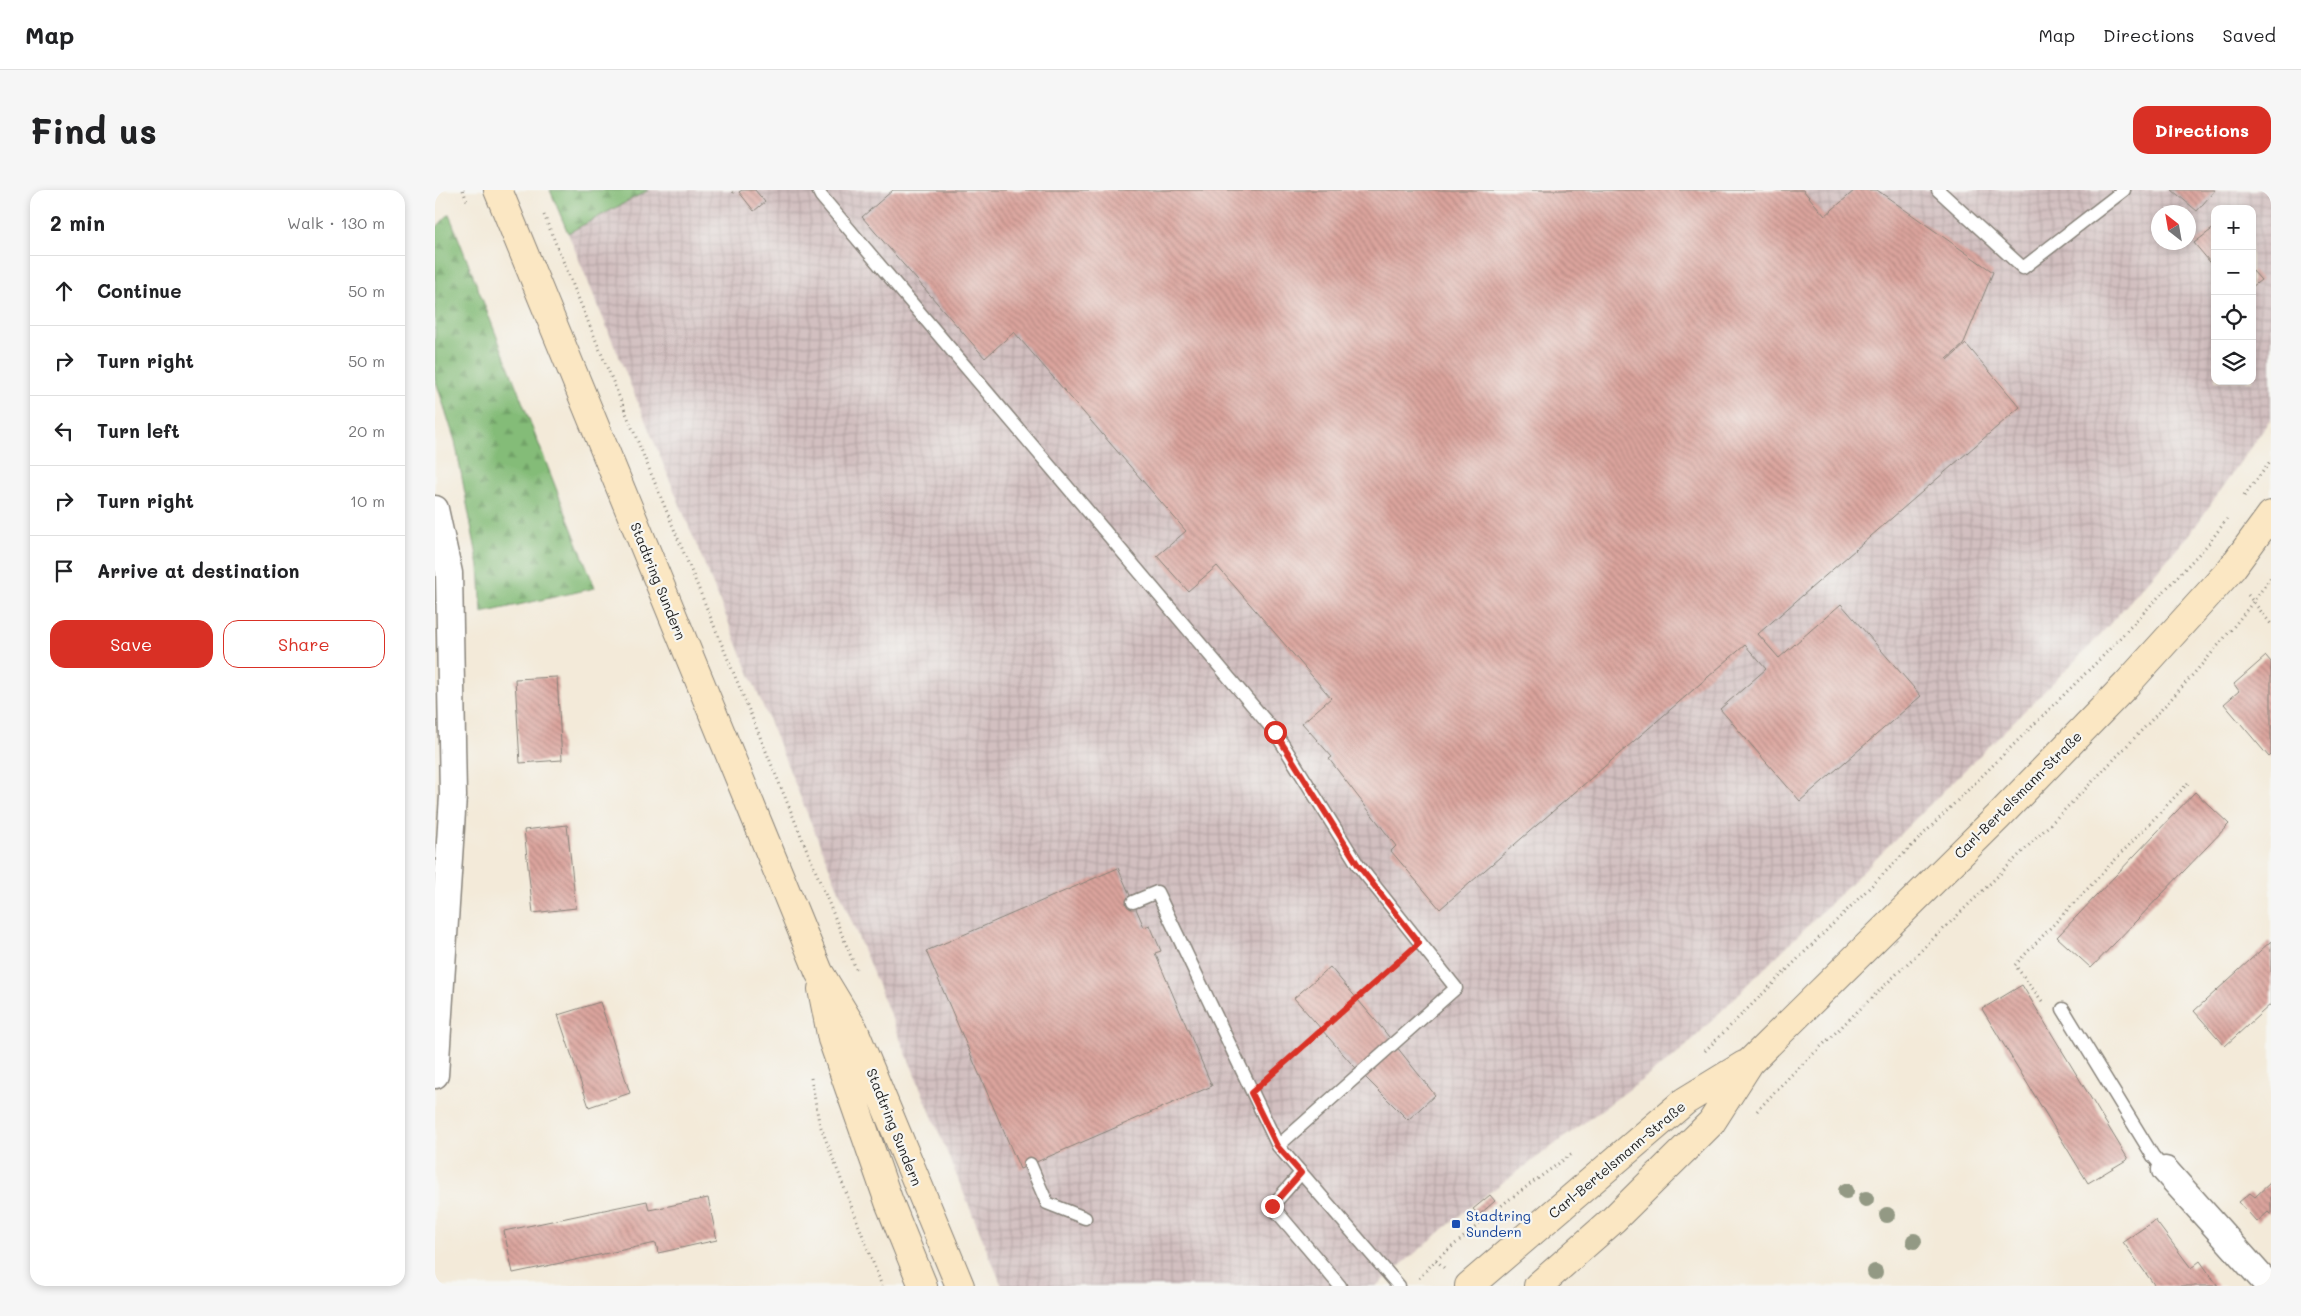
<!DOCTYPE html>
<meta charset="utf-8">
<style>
:root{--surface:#fff;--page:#f6f6f6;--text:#202124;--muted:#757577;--line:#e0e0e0;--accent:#d93025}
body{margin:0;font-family:Mali,sans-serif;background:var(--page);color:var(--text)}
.controls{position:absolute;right:15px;top:15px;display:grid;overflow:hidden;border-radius:10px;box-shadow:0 2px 8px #0003}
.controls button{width:45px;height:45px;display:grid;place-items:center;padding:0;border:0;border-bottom:1px solid var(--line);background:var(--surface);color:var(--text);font:25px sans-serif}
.compass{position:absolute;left:1716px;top:15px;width:45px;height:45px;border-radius:50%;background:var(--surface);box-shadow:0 2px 8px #0003;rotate:329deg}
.stop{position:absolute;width:15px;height:15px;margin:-11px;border:4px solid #d93025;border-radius:50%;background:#fff}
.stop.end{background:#d93025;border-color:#fff;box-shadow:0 1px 5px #0008}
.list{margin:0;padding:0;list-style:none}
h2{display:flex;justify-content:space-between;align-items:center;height:65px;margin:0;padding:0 20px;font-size:21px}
h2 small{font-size:16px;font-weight:400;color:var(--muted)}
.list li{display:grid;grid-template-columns:32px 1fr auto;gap:15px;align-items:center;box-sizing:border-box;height:70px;padding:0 20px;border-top:1px solid var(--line)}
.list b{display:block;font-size:19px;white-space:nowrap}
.list em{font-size:16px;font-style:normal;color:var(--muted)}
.actions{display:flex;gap:10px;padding:15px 20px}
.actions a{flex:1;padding:11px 0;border:1px solid var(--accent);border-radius:15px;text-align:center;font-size:18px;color:var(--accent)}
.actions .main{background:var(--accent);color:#fff}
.icon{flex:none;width:28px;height:28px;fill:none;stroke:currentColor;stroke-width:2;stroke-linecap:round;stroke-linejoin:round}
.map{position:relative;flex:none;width:1836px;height:1096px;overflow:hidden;border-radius:15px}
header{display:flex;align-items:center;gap:30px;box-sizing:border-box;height:70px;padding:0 25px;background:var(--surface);border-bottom:1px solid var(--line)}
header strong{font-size:24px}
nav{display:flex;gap:28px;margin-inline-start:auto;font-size:18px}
.intro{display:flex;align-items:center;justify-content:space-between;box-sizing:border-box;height:120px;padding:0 30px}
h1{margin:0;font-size:35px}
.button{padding:12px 22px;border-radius:15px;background:var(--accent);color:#fff;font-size:18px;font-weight:700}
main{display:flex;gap:30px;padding:0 30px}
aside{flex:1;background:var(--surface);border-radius:15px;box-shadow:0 2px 8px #0003}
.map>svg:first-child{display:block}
.industrial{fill:url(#industrial-grid);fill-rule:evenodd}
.forest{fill:url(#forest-firs);stroke:#506c4a}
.building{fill:url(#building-back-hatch)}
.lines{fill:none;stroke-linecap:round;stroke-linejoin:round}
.service-casing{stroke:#88837a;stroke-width:15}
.minor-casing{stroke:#88837a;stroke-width:29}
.secondary-casing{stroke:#88837a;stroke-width:30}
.path{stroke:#88837a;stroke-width:3;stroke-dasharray:1 4;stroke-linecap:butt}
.service{stroke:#fff;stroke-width:12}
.minor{stroke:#fff;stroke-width:26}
.secondary{stroke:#fbe7c3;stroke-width:28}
.tree{fill:#939984}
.route{stroke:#d93025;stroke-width:6}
.transit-dot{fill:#1a4fb4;stroke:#f6f6f2;stroke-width:2}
.labels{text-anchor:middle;stroke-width:4.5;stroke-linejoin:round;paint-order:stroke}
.street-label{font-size:14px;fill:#1c1c1c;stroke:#f6f6f2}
.transit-label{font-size:14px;fill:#164399;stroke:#f6f6f2;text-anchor:start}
</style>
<header>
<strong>Map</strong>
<nav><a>Map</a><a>Directions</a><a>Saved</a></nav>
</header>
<div class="intro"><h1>Find us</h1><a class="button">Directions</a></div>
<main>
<aside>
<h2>2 min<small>Walk · 130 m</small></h2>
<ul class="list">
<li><svg class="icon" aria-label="ahead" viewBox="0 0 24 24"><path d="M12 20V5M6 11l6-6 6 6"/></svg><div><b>Continue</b></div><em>50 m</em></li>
<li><svg class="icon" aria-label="right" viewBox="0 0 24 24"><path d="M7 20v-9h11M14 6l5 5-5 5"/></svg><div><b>Turn right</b></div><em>50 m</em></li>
<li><svg class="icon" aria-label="left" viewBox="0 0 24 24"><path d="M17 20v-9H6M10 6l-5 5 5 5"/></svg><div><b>Turn left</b></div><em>20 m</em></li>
<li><svg class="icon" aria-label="right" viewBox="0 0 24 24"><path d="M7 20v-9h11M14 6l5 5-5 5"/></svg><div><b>Turn right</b></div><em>10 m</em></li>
<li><svg class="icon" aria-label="arrive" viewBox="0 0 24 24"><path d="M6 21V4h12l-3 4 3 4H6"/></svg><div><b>Arrive at destination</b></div></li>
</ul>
<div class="actions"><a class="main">Save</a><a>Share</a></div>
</aside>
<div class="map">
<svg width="1836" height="1096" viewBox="0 0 1836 1096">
<defs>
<pattern id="industrial-grid" width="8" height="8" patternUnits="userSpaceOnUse" patternTransform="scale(1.25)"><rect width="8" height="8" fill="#d2bfc0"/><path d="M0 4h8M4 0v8" fill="none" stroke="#b4a4a4"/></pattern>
<pattern id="forest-firs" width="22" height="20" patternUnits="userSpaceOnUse" patternTransform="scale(1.25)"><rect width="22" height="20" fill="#84bc78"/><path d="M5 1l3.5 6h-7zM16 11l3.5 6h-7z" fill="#71a167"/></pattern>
<pattern id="building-back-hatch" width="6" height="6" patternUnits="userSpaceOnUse" patternTransform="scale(1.25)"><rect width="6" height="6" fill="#dba49d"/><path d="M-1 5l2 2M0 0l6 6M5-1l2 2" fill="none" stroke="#b1857f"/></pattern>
</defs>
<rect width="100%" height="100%" fill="#f6f6f2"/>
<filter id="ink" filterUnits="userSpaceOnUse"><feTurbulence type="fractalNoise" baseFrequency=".02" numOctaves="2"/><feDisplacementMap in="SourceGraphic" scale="10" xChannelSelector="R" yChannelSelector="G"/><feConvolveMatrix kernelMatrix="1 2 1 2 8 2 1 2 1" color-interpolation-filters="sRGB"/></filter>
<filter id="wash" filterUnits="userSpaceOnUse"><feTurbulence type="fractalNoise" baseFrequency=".0096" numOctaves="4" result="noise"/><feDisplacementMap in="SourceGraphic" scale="20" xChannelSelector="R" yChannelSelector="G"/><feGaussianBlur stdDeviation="1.12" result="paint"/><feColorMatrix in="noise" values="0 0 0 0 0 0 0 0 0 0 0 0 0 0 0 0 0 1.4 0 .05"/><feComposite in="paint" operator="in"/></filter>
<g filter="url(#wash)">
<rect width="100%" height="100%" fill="#f3ead9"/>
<path class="industrial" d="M214 0H1836V228L1755 344 1656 455 1245 862 1036 1016 941 1096H567L133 43ZM1780 19H1817V191H1780ZM1724 22H1754V52H1724Z"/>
<path class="forest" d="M115 0H214L133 43Z
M14 24 160 398 47 423 44 377 20 251 0 188V39Z"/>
<g id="blocks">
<path class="building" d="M307 0H320L330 12 319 21 304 2Z
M458 0H1368L1390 26 1420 0H1442L1558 82 1528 155 1512 169 1513 170 1531 154 1585 217 1323 444 1344 468 1406 414 1486 506 1365 611 1285 519 1331 479 1310 455 1005 719 956 661 961 656 894 569 897 567 867 533 896 508 782 376 753 401 722 366 751 341 579 142 550 168 427 27Z
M1737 0H1780L1762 21Z
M1780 37V78L1759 53Z
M1817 80 1826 90 1817 97Z
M1831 466 1836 472V565L1834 567 1789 514 1804 501 1799 494Z
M122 487 127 570 85 573 80 489Z
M1760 602 1794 634 1656 778 1622 747Z
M132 635 141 718 98 723 89 640Z
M683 678 709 737 715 735 726 761 720 763 777 896 585 979 491 761Z
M1836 751V814L1790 856 1759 821Z
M895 777 946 837 1000 905 973 930 915 872 859 808Z
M1587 795 1693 969 1653 993 1547 819Z
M165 812 195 903 154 917 123 825Z
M1836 992V1025L1833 1022 1822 1032 1804 1012 1815 1003 1820 1007Z
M1055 1005 1060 1011 1044 1025 1038 1019Z
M273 1008 282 1050 223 1063 221 1053 78 1083 69 1041 212 1011 214 1020Z
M1720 1030 1756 1078 1765 1071 1783 1096H1720L1688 1052Z"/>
</g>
</g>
<g filter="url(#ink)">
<use href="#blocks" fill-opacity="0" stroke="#88837a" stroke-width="1"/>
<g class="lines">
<g class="service-casing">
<path id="service" d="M383 0 386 6 840 542 923 675 1021 798 843 956
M1503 0 1588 78 1689 0
M698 712 722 702 843 956 964 1096
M1628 819 1718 966 1730 980
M595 974 612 1013 650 1028
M866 983 837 1016 905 1096"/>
</g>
<g class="minor-casing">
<path id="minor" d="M0 319 14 383 18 606 0 885
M1730 980 1834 1096"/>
</g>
<g class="secondary-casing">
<path id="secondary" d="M63 0 384 782 419 840 525 1096
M387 799 397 849 454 1012 488 1096
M1034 1096 1250 911 1309 875
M1103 1096 1178 1030 1276 933 1315 872 1563 627 1691 495 1797 378 1836 325"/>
</g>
<path class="path" d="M28 0 32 11
M298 3 300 0
M109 25 422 781
M1809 306 1836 271
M1813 405 1836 434
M1607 811 1580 775 1755 591
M1270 861 1668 466 1774 353 1792 329
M836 886 967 769
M376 888 384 932 447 1096
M1322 921 1351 890C1454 791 1557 694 1657 592 1720 527 1784 461 1836 387
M1001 1070 1009 1078
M984 1088 1001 1070 1072 1011 1138 963"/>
<use href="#service" class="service"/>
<use href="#minor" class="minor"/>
<use href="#secondary" class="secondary"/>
</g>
<g class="tree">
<circle cx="1411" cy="1001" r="8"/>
<circle cx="1431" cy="1009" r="8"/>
<circle cx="1452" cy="1025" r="8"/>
<circle cx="1479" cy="1051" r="8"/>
<circle cx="1440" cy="1082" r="8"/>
</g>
</g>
<g class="lines" filter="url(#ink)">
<path class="route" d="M837 1016 866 983 842 956 816 903 984 753 923 675 840 542"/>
</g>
<rect class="transit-dot" x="1016" y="1029" width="10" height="10" rx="2.5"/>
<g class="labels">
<g class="street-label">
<text transform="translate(223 391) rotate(68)" y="5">Stadtring Sundern</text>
<text transform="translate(1583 605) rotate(-45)" y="5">Carl-Bertelsmann-Straße</text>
<text transform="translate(459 937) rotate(68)" y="5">Stadtring Sundern</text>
<text transform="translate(1182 970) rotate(-40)" y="5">Carl-Bertelsmann-Straße</text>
</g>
<g class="transit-label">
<text x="1031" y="1031">Stadtring<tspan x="1031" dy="16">Sundern</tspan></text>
</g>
</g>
</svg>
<div class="controls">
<button>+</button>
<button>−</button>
<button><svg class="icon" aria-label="locate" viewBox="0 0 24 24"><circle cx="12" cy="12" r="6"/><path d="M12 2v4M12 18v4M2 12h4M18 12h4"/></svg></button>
<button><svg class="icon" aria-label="layers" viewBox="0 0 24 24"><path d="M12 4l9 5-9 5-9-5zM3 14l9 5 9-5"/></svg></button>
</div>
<svg class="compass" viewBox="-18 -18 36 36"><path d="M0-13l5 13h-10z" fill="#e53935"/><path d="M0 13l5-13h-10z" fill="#757577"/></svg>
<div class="stop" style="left:840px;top:542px"></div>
<div class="stop end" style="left:837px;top:1016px"></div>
</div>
</main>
